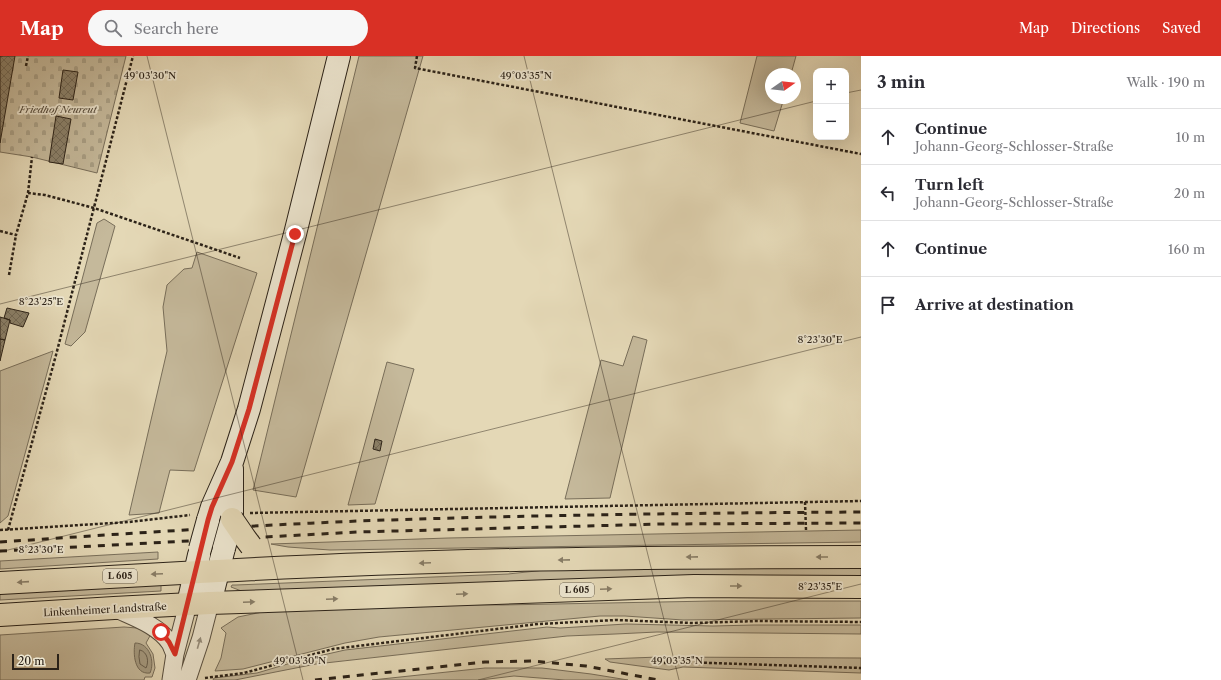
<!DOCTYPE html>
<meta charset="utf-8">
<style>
:root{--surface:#fff;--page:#f7f7f7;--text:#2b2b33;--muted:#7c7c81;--line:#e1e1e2;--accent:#d93025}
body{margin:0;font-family:"Libre Caslon Text",serif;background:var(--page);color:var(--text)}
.controls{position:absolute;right:12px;top:12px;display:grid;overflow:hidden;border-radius:8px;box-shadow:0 4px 16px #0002}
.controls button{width:36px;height:36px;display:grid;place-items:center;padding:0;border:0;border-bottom:1px solid var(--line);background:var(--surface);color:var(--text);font:20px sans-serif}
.compass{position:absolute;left:765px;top:12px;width:36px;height:36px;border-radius:50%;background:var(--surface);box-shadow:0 4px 16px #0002;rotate:76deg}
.scale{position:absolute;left:12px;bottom:10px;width:47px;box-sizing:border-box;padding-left:4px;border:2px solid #2b2218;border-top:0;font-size:11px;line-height:14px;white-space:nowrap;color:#2b2218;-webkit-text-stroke:3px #ede6d0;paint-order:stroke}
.stop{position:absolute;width:12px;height:12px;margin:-9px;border:3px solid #d93025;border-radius:50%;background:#fff}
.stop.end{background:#d93025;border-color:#fff;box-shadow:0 1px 4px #0008}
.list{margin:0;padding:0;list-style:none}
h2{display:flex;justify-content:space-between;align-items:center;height:52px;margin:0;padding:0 16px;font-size:17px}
h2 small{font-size:13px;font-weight:400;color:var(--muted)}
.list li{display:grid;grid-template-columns:26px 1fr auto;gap:12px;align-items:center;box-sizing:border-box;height:56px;padding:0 16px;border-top:1px solid var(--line)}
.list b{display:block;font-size:15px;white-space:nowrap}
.list p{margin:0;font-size:13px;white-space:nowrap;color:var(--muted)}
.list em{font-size:13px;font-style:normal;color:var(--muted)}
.icon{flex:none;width:22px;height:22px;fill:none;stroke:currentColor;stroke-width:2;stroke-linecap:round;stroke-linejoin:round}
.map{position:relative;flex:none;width:861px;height:624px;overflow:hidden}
header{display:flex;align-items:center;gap:24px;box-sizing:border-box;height:56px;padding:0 20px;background:var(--accent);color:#fff}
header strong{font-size:19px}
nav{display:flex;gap:22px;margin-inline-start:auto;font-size:14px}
.search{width:280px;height:36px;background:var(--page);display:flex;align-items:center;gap:10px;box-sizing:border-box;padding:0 14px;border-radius:22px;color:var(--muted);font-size:15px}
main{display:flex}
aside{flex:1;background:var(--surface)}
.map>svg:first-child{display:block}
.green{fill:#c5b99b;stroke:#786e5a}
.cemetery{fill:url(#cemetery-stones);stroke:#786e5a}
.water{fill:#a59a80;stroke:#746a56}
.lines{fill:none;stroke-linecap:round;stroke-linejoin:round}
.shore{stroke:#685e4c;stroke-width:1}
.building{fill:url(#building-cross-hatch);stroke:#2b2218}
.street-casing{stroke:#595040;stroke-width:19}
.secondary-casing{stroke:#2b2218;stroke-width:24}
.primary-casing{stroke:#2b2218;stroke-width:24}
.highway-casing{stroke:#2b2218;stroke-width:24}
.path{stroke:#2b2218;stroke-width:2.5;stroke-dasharray:3 2;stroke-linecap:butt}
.street{stroke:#ede6d0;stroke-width:17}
.secondary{stroke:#ede6d0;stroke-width:22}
.primary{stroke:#e4d8b6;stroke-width:22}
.highway{stroke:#e4d8b6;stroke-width:22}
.rail{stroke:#2b2218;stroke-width:3;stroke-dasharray:7 7;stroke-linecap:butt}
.secondary-bridge-casing{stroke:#2b2218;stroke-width:24;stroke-linecap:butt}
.highway-bridge-casing{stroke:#2b2218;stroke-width:24;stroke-linecap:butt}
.secondary-bridge{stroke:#ede6d0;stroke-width:22}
.highway-bridge{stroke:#e4d8b6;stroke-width:22}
.oneway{fill:#887d67}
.oneway2{fill:#968e7d}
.route{stroke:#d93025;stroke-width:5}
.ticks{fill:none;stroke:#2b2218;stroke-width:1;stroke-opacity:0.45}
.labels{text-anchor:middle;stroke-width:3.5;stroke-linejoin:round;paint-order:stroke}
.shield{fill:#ede6d0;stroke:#655d4f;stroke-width:1}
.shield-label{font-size:9px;font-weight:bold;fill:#2b2218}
.park-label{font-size:10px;font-style:italic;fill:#524839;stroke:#ede6d0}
.street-label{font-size:10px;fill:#2b2218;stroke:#ede6d0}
.ticks-label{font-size:10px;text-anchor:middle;fill:#2b2218;stroke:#ede6d0;stroke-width:3.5;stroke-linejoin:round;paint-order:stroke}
</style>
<header>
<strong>Map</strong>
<div class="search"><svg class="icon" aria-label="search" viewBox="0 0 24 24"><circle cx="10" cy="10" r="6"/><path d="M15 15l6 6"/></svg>Search here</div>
<nav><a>Map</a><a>Directions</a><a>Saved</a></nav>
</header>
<main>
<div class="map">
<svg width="861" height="624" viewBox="0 0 861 624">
<defs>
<pattern id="cemetery-stones" width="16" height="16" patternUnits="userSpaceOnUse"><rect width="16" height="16" fill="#c5b99b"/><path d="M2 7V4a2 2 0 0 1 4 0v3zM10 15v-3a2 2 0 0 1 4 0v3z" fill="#a99f85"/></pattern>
<pattern id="building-cross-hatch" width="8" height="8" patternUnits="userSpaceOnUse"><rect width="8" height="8" fill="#8b816a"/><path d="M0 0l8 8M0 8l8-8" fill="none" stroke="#726956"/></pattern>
</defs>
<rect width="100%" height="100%" fill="#e4d8b6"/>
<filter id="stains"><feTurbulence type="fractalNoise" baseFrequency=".005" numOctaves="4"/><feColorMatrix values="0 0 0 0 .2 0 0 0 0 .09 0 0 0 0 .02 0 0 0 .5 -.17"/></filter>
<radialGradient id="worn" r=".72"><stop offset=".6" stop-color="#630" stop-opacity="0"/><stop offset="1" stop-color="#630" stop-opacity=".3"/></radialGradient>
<path class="green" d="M359 0H423L296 441 253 434Z
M757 0H796L791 18H771V42H784L774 75 740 67Z
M104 163 115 170 85 276 71 290 65 288 97 167Z
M197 196 257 217 194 415 170 414 159 457 129 459 167 295 163 251 167 229 184 213 192 212Z
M633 280 647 284 610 442 565 443 601 304 623 310Z
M53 295 8 460 0 467V315Z
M387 306 414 313 375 448 348 449Z
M861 474V486L330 494 288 491 271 488 448 482Z
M158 496V503L0 513V505Z
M818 512H861V520L244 536 231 531 232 529H236L508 518 555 513Z
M161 527V535L0 544V537Z
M713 545H861V562L683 564 625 560H600L379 581 345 587 243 613 215 615 221 602 226 577 221 572 238 561 272 554 413 548 502 549Z
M626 568 713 570 754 569H861V578L657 576 615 578 567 580 334 606 316 608 235 624H213L214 622 257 617 301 604 345 594 547 571 560 572Z
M124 571 137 572 151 578 146 587 153 598 155 612 152 621H145L144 624H0V579Z
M659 601 861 602V617L683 611 669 614 610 606 605 603Z
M485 612H542L591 618 628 624H565L514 620 480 624H372Z"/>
<path class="cemetery" d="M0 0H126L97 117 32 101 0 96Z"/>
<path class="water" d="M135 587C150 587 155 606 150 617 134 619 133 597 135 587Z"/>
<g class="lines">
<path class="shore" d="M140 594C148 596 149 606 146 612L140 608 139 601Z"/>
</g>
<path class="building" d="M0 0H15L0 87Z
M63 14 78 16 73 44 59 42Z
M56 60 71 63 63 108 49 106Z
M7 252 29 257 23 271 10 267V264L4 262Z
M0 261 10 264 5 284 0 283Z
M0 283 5 284 0 305Z
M375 383 382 385 380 395 373 393Z"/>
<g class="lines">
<g class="street-casing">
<path id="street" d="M114 552C133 561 158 569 170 587 172 590 173 595 175 598
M171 624 175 598 188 548
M187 624 201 582 210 547"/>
</g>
<g class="secondary-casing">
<path id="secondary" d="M232 463V413
M208 464 212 451 232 406 249 353 295 178 339 0
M210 547 224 492
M188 548 199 499"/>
</g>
<g class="primary-casing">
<path id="primary" d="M0 527 218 515
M0 559 114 552 210 547"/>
</g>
<g class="highway-casing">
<path id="highway" d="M218 515C432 503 647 501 861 501
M210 547 694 530 861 531"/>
</g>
<path class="path" d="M417 0 415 12 861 98
M26 10 28 0
M28 137 32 101
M0 175 16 179 28 137 45 139 94 152 240 202
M9 219 16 179
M805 446 806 474
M250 457 861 445
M0 474 129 466 190 459
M8 474 56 299 133 0
M664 607 681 606 861 612
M205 622 244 617 333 593 538 568 616 564 693 567 757 565 861 566"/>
<use href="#street" class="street"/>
<use href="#secondary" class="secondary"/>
<use href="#primary" class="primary"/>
<use href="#highway" class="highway"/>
<path class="rail" d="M0 486C119 478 239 470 359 465 526 459 694 457 861 456
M0 495 358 476 662 468 861 467
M315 624 485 606 532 605 586 610 658 624"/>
<g class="secondary-bridge-casing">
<path id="secondary-bridge" d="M224 492 232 463
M200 493 208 464"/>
</g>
<g class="highway-bridge-casing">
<path id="highway-bridge" d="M232 463 245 482 251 490"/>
</g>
<use href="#secondary-bridge" class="secondary-bridge"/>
<use href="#highway-bridge" class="highway-bridge"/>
</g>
<defs><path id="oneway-solid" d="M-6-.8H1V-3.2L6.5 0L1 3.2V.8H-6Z"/></defs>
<g class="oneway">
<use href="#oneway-solid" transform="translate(692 501) rotate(179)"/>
<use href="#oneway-solid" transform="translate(822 501) rotate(180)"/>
<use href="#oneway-solid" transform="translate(564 504) rotate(179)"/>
<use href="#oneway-solid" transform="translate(425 507) rotate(178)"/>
<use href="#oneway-solid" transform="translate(157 518) rotate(177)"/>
<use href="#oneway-solid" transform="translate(23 526) rotate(176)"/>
<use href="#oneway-solid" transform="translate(736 530)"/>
<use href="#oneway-solid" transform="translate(606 533) rotate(-2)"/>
<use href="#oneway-solid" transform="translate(462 538) rotate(-2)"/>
<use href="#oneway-solid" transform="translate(332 543) rotate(-2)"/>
<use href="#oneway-solid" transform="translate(249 546) rotate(-2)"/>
</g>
<use class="oneway2" href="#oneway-solid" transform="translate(199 587) rotate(-74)"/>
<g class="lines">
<path class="route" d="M161 576 169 586 175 598 208 464 212 451 232 406 249 353 295 178"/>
</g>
<path class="ticks" d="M147 0 303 624M524 0 679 624M0 1 3 0M846 37 861 34M0 248 816 45M0 496 861 281M478 624 861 528"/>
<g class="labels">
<g class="shield">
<rect x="103" y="513" width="34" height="14" rx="3"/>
<rect x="560" y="527" width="34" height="14" rx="3"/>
</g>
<g class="shield-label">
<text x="120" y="523">L 605</text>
<text x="577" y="537">L 605</text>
</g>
<g class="park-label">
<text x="58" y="57">Friedhof Neureut</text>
</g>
<g class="street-label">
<text transform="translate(105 553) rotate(-3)" y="4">Linkenheimer Landstraße</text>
</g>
</g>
<g class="ticks-label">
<text x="150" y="23">49°03'30"N</text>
<text x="526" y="23">49°03'35"N</text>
<text x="41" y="249">8°23'25"E</text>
<text x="820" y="287">8°23'30"E</text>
<text x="41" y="497">8°23'30"E</text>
<text x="820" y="534">8°23'35"E</text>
<text x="300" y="608">49°03'30"N</text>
<text x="677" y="608">49°03'35"N</text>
</g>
<rect width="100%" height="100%" filter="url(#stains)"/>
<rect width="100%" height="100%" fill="url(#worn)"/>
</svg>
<div class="controls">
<button>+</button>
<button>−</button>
</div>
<svg class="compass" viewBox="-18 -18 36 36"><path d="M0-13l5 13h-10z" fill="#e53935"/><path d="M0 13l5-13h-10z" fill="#7c7c81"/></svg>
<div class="scale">20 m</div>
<div class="stop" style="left:161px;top:576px"></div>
<div class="stop end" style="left:295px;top:178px"></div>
</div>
<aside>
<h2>3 min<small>Walk · 190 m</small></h2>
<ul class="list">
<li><svg class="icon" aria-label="ahead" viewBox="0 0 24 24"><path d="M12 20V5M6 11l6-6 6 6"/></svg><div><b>Continue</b><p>Johann-Georg-Schlosser-Straße</p></div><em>10 m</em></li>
<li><svg class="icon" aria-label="left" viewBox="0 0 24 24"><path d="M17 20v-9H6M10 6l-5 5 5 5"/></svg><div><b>Turn left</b><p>Johann-Georg-Schlosser-Straße</p></div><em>20 m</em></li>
<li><svg class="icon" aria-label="ahead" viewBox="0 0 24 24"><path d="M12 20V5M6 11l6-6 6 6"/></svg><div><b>Continue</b></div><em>160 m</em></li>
<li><svg class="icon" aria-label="arrive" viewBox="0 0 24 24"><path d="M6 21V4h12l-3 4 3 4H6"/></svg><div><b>Arrive at destination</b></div></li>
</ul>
</aside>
</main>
